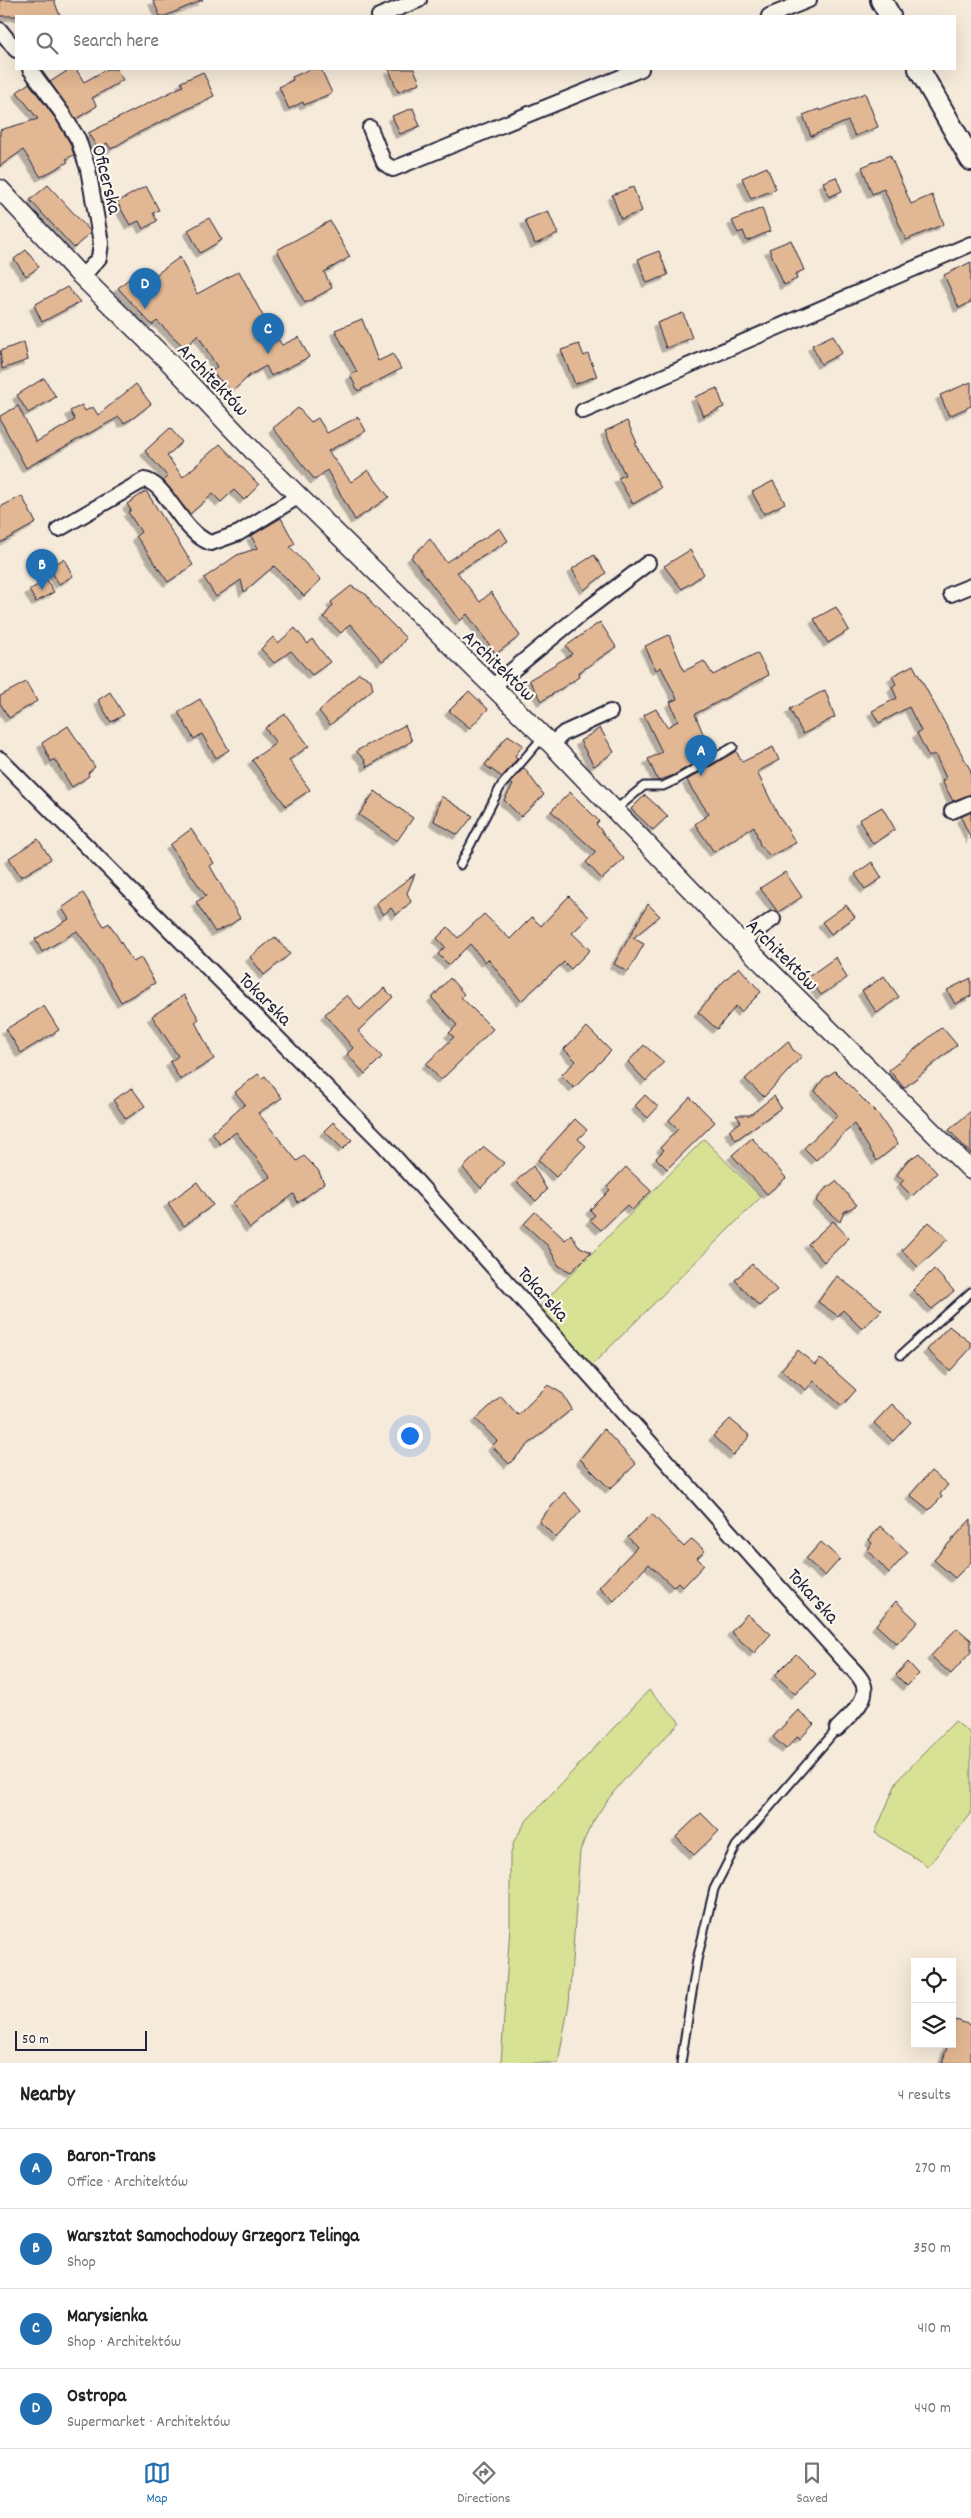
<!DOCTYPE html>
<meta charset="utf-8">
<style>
:root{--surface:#fff;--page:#f2f2f2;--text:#222;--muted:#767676;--line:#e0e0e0;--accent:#1f6fb2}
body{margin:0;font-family:Dekko,sans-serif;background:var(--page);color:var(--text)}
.controls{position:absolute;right:15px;bottom:15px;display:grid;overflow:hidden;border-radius:0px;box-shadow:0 5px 20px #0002}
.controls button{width:45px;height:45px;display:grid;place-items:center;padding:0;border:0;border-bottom:1px solid var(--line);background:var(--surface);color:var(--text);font:25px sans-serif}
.scale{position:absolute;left:15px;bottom:12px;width:132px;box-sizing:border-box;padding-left:5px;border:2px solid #22223b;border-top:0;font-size:14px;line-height:18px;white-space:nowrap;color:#22223b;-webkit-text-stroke:4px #fbf7ec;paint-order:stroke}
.you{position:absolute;left:409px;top:1435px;width:18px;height:18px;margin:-12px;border:4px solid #fff;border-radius:50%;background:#1a73e8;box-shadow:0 0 0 8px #1a73e833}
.badge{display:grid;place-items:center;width:32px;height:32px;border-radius:50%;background:var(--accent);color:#fff;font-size:16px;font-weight:700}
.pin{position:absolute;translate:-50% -41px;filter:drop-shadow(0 1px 2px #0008)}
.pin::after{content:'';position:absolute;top:26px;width:18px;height:15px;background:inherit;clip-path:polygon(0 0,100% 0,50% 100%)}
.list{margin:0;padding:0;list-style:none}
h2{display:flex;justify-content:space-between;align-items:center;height:65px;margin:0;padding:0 20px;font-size:21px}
h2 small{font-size:16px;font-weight:400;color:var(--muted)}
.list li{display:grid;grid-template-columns:32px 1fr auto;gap:15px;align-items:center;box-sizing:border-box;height:80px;padding:0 20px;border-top:1px solid var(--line)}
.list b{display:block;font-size:19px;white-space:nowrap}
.list p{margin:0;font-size:16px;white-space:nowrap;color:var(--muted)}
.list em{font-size:16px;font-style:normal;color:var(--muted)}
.icon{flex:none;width:28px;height:28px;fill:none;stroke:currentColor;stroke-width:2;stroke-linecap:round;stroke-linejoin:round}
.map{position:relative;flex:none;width:971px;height:2063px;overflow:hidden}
.search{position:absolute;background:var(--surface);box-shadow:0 5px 20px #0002;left:15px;right:15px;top:15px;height:55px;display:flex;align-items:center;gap:12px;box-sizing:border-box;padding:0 18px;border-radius:0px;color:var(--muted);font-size:19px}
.sheet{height:385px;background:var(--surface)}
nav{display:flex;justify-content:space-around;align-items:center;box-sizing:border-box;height:70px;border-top:1px solid var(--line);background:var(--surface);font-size:14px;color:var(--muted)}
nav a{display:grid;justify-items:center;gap:2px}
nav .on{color:var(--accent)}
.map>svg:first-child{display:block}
.green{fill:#d7e295;stroke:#7c8268}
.building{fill:#e2b793;stroke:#22223b;filter:url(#shadow)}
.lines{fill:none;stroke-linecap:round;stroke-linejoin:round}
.service-casing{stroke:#22223b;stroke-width:11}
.minor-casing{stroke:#22223b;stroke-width:18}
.tertiary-casing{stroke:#22223b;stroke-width:21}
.secondary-casing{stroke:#22223b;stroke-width:24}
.service{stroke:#fbf7ec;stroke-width:7}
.minor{stroke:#fbf7ec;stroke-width:14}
.tertiary{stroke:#fbf7ec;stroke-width:18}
.secondary{stroke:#fbf7ec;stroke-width:20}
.labels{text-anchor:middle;stroke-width:4.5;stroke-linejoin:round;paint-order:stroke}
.street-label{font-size:20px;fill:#22223b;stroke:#fbf7ec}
</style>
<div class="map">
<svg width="971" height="2063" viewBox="0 0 971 2063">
<defs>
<filter id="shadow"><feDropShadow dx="-4.5" dy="4.5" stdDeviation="0" flood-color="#0004"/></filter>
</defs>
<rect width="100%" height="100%" fill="#f6eada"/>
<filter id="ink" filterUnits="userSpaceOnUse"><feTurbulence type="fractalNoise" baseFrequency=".02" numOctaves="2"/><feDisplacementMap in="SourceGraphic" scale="10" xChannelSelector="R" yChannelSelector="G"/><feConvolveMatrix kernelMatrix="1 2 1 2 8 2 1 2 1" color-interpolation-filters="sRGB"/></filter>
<g filter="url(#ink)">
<path class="green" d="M704 1139 761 1197 586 1371 534 1312Z
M649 1690 680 1722C642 1762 598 1798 580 1851L569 2003 558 2063H501L510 1926V1858L514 1841 527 1820Z
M955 1721 971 1734V1814L928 1866 875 1833 897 1781Z"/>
<path class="building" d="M0 0H54L60 16H0Z
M153 0H203L165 16H160Z
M70 69H76L84 82 107 69H116L123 80 92 98 97 106 76 119 50 82Z
M311 69H321L332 93 304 105 303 102 289 109 279 87 293 80 292 77Z
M389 69H414L420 83 398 92Z
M203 72 214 96 136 134 111 149 107 143 98 149 88 133 183 86 181 82Z
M29 83 55 118 70 143 74 155 66 159 68 162 41 177 23 150 0 166V130L38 119 17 92Z
M865 93 878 127 855 136 848 121 811 136 803 115 819 109 820 111Z
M413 108 420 126 400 134 392 116Z
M890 155 911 204 932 195 944 224 906 240 884 189 872 194 862 167Z
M767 167 776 189 751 199 742 178Z
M836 177 842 191 829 197 823 182Z
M48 185 90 231V233L74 248 30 200Z
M146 186 159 210 153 213 157 221 143 229 139 221 130 225 117 202Z
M633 187 642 211 621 219 612 195Z
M762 208 770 231 747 241 743 231 738 233 732 221Z
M548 211 558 234 535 244 525 220Z
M209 218 222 240 200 253 188 230Z
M330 221 350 257 324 272 332 288 305 303 277 250Z
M791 240 804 270 795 274 797 279 784 285 769 249Z
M26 250 39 267 26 276 14 259Z
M659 251 668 275 647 283 638 259Z
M180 257 197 294 239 271 264 318 282 345 299 337 309 357 271 376 266 366 250 375 232 392 211 371 217 367 198 335 185 348 157 321 152 325 118 288 138 271 147 281Z
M971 262V302L959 308 944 275Z
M67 287 80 302 42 322 34 305Z
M683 313 692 338 666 348 657 323Z
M362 319 378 361 393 354 401 369 358 391 350 375 357 372 335 330Z
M833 335 842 353 821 364 812 345Z
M24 342 28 360 2 369 0 351Z
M579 344 584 356 588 354 597 376 575 384 561 350Z
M44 378 56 397 28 413 17 395Z
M971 382V406L949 416 940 395Z
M136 384 151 404 133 418 124 423 119 417 26 468 0 419V416L18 406 36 442 75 420 70 411 82 405 85 411 93 407 98 415Z
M717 388 724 407 703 416 695 397Z
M298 408 311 422 318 418 327 433 358 417 366 431 328 451 351 482 368 470 389 497 355 520 327 470 315 480 273 428Z
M627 421 637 443 635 444 661 488 633 504 618 478 625 475 605 431Z
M170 428 182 442 167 456 183 477 220 444 259 485 244 500 234 490 221 502 213 494 190 514 163 481 168 477 145 451Z
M773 481 785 503 764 514 752 492Z
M146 491 193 565 168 582 136 536 141 532 128 512 131 510 127 504Z
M22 496 36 523 0 543V507Z
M281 518 295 544 290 547 321 580 304 596 274 566 244 592 241 580 216 597 204 578 237 555 258 548 251 536Z
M500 528 508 541 457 572 480 602 491 592 520 636 496 654 467 614 460 621 411 557 430 539 446 562Z
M690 550 704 574 682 589 664 566Z
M594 555 606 573 584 590 572 569Z
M64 559 73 576 59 584 49 567Z
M47 580 54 592 36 602 29 590Z
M351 586 367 595 372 604 406 638 398 649 382 661 350 624 341 633 324 617 333 605 331 602Z
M836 607 849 630 828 643 814 619Z
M600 622 616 647 578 673 579 677 542 701 529 680 572 654 566 646Z
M295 628 308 644 312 639 330 662 312 675 291 651 274 663 261 649 273 637 278 643Z
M669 635 684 671 704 661 713 675 757 653 769 675 695 714 711 753 674 775 658 781 648 759 662 752 644 715 656 709 667 727 678 721 670 702 677 699 661 667 656 670 645 646Z
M913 665 971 771V794L953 801 942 781 946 778 935 754 929 757 917 733 921 731 909 707 879 723 872 711 897 698 892 687 896 684 892 676Z
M359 673 371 680 373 689 330 725 319 711Z
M26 682 37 701 9 718 0 703V696Z
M825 690 835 717 803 734 790 709Z
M469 691 488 709 470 728 449 711Z
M110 692 124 715 111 722 98 700Z
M200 699 229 750 216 758 202 734 194 739 178 712Z
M285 714 309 746 289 760 310 790 286 806 252 760 276 743 265 728Z
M405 725 412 741 367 767 365 760 356 751Z
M68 726 95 767 88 773 89 776 72 787 54 759 51 762 42 743Z
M600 728 614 752 594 766 580 741Z
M508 735 523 745 515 756 517 759 502 777 485 765Z
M773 747 779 760 757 772 776 811 796 843 770 856 760 845 754 826 714 852 695 824 709 814 691 788 687 780 736 751 742 762Z
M524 768 544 795 521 817 504 800 513 785 510 783Z
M375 791 413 818 397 841 359 815Z
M570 792 599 821 596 824 624 859 602 879 586 862 596 852 551 811Z
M645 795 668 816 653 830 631 809Z
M441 796 473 816 458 835 434 821Z
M882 807 895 829 873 844 859 820Z
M971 812V839L961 817Z
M191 829 214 863 210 866 240 918 230 925 215 932 196 902 206 896 170 845Z
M38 839 51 859 21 877 9 858Z
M872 862 882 878 865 889 855 874Z
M785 872 802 897 778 912 760 888Z
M415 874 407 893 411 902 396 915 391 908 383 915 376 903Z
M83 893 104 926 109 923 133 962 141 958 155 983 121 1002 97 959 77 931 42 952 35 939 69 919 62 908Z
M569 896 589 917 572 933 590 950 571 969 564 962 521 1001 488 959 485 962 470 944 449 965 438 954 445 947 437 938 448 927 458 938 484 914 510 939 532 917 541 926Z
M648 904 660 916 633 938 644 944 628 972 614 964Z
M846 905 855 917 831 934 822 922Z
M275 937 290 954 264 975 250 957Z
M836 957 847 978 821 995 808 977Z
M739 967 761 992 741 1012 736 1006 717 1029 698 1012 723 982Z
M884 976 899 997 877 1013 862 991Z
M450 978 464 994 461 997 493 1029 441 1080 426 1064 454 1037 449 1033 457 1025 432 998Z
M971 978V996L955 1004 947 990Z
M384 988 393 997 358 1031 382 1057 365 1074 347 1054 353 1048 325 1014 347 995 360 1010Z
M184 995 199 1019 195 1022 214 1059 180 1080 170 1062 178 1056 152 1016Z
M44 1006 59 1030 21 1053 6 1029Z
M587 1027 611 1051 574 1088 561 1075 576 1061 564 1049Z
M942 1027 957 1045 904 1088 889 1070Z
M788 1041 793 1050 802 1056 764 1097 745 1079Z
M644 1045 664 1062 646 1081 628 1062Z
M835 1071 878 1114 898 1144 877 1161 854 1124 816 1160 804 1148 838 1115 815 1091 823 1079Z
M258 1074 262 1078 265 1076 282 1098 258 1113 297 1161 304 1156 318 1170 324 1183 298 1203 294 1194 250 1228 233 1203 247 1190 271 1177 236 1132 220 1144 212 1133 245 1104 235 1092Z
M132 1088 145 1106 126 1119 113 1100Z
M645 1095 658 1107 648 1118 635 1106Z
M774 1096 781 1108 736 1140 729 1130 741 1122 736 1115H750Z
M690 1097 715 1122 667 1169 656 1158 664 1150 661 1147 678 1129 669 1120Z
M971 1111V1154L949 1130Z
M575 1119 587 1130 578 1139 586 1146 556 1177 538 1160Z
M333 1122 352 1140 343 1149 324 1131Z
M752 1138 786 1178 767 1194 732 1155Z
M484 1147 504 1163 481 1188 463 1168Z
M919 1153 937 1173 912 1196 900 1184 904 1180 897 1175 906 1162Z
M533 1166 547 1190 536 1201 516 1181Z
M626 1167 651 1191 632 1210 627 1205 601 1230 590 1220 595 1215 590 1210 610 1190 607 1187Z
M836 1181 857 1205 844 1212 840 1222 816 1201 824 1190Z
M197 1182 213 1205 184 1226 168 1203Z
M535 1212 565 1240 571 1234 578 1246 591 1252 571 1272 559 1266 548 1246 524 1224Z
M833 1221 849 1238 824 1262 808 1244Z
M929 1222 948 1239 918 1267 902 1250Z
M752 1264 777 1290 759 1306 735 1280Z
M934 1269 954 1291 932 1309 913 1290Z
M837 1276 882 1310 862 1329 843 1310 838 1316 818 1302Z
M949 1326 971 1343V1348L950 1371 927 1350Z
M798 1350 815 1365 820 1358 856 1390 842 1406 814 1381 806 1390 781 1370Z
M548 1385 563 1394 572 1409 530 1443 509 1464 492 1446 497 1441 476 1419 501 1396 518 1415Z
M892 1404 911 1422 893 1441 874 1423Z
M730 1419 750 1436 733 1455 713 1436Z
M604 1429 636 1464 610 1489 580 1459Z
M931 1471 948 1485 940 1494 942 1497 929 1510 910 1495Z
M564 1492 581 1511 556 1538 539 1521Z
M652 1514 684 1547 692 1539 705 1551 697 1558 704 1565 683 1587 678 1582 673 1587 649 1564 614 1601 599 1587 637 1547 628 1537Z
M971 1519V1562L955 1578 934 1560Z
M880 1526 908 1552 889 1573 868 1550 872 1543 869 1540Z
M821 1542 840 1559 825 1576 806 1559Z
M896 1601 918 1622 897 1644 876 1625Z
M747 1614 771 1634 754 1653 731 1632Z
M957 1628 971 1640V1652L951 1674 931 1656Z
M796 1654 816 1674 795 1694 775 1675Z
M908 1662 919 1674 907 1686 896 1675Z
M798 1710 814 1724 800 1739 798 1736 786 1749 773 1737Z
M701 1813 719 1831 694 1855 676 1837Z
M956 2020 971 2025V2063H942L948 2044H952V2032Z"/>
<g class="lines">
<g class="service-casing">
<path id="service" d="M615 810 644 786H663L676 780 733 747
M460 865 501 786 543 737
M901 1355 971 1292
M681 2063 697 1960 714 1889 736 1846 837 1729"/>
</g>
<g class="minor-casing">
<path id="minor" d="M379 16 419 0
M769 16 809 0
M0 30 16 50
M30 69 62 113 78 139 88 169 101 243 99 258 82 277
M370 128 384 163 393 169 641 69
M583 411 971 244
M59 529 144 480C166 482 181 533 211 543L239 533 299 496
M951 594 971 586
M492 687 581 614 648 563
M551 744 564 733 610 712
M0 759 384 1145 844 1660C850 1667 862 1677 864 1686 868 1702 846 1719 837 1729
M952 811 971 803
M741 942 773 919"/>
</g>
<g class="tertiary-casing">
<path id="tertiary" d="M0 189 77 272 170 363 260 458 551 744 741 942 971 1170"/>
</g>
<g class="secondary-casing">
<path id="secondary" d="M881 0 890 16
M919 69 971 160"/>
</g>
<use href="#service" class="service"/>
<use href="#minor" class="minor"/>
<use href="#tertiary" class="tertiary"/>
<use href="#secondary" class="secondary"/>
</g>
</g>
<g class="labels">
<g class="street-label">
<text transform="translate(108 179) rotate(76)" y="7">Oficerska</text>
<text transform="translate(214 379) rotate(46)" y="7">Architektów</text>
<text transform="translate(500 665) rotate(44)" y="7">Architektów</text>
<text transform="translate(783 954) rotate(45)" y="7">Architektów</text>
<text transform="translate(266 998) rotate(45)" y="7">Tokarska</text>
<text transform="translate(544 1293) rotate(48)" y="7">Tokarska</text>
<text transform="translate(814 1595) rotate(48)" y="7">Tokarska</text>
</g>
</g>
</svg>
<div class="controls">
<button><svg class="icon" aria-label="locate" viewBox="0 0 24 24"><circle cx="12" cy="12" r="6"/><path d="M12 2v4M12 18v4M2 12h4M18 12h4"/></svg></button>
<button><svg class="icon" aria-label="layers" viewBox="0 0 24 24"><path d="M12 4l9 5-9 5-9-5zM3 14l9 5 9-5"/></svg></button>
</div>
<div class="scale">50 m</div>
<div class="you"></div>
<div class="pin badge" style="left:701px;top:776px">A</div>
<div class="pin badge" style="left:42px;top:590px">B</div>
<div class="pin badge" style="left:268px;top:354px">C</div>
<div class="pin badge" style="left:145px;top:309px">D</div>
<div class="search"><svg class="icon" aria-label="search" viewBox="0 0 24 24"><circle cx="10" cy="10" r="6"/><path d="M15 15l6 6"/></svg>Search here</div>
</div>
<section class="sheet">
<h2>Nearby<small>4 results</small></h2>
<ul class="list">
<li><span class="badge">A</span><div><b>Baron-Trans</b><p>Office · Architektów</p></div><em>270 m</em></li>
<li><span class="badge">B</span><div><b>Warsztat Samochodowy Grzegorz Telinga</b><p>Shop</p></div><em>350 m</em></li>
<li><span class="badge">C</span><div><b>Marysienka</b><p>Shop · Architektów</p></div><em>410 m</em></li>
<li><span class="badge">D</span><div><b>Ostropa</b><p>Supermarket · Architektów</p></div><em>440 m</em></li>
</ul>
</section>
<nav>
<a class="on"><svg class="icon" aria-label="map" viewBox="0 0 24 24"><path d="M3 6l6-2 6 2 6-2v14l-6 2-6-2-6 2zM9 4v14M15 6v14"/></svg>Map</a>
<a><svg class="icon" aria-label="directions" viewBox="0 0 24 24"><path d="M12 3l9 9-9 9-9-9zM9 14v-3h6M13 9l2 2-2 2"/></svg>Directions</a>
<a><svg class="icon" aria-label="saved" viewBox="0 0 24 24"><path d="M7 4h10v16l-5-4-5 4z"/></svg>Saved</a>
</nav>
